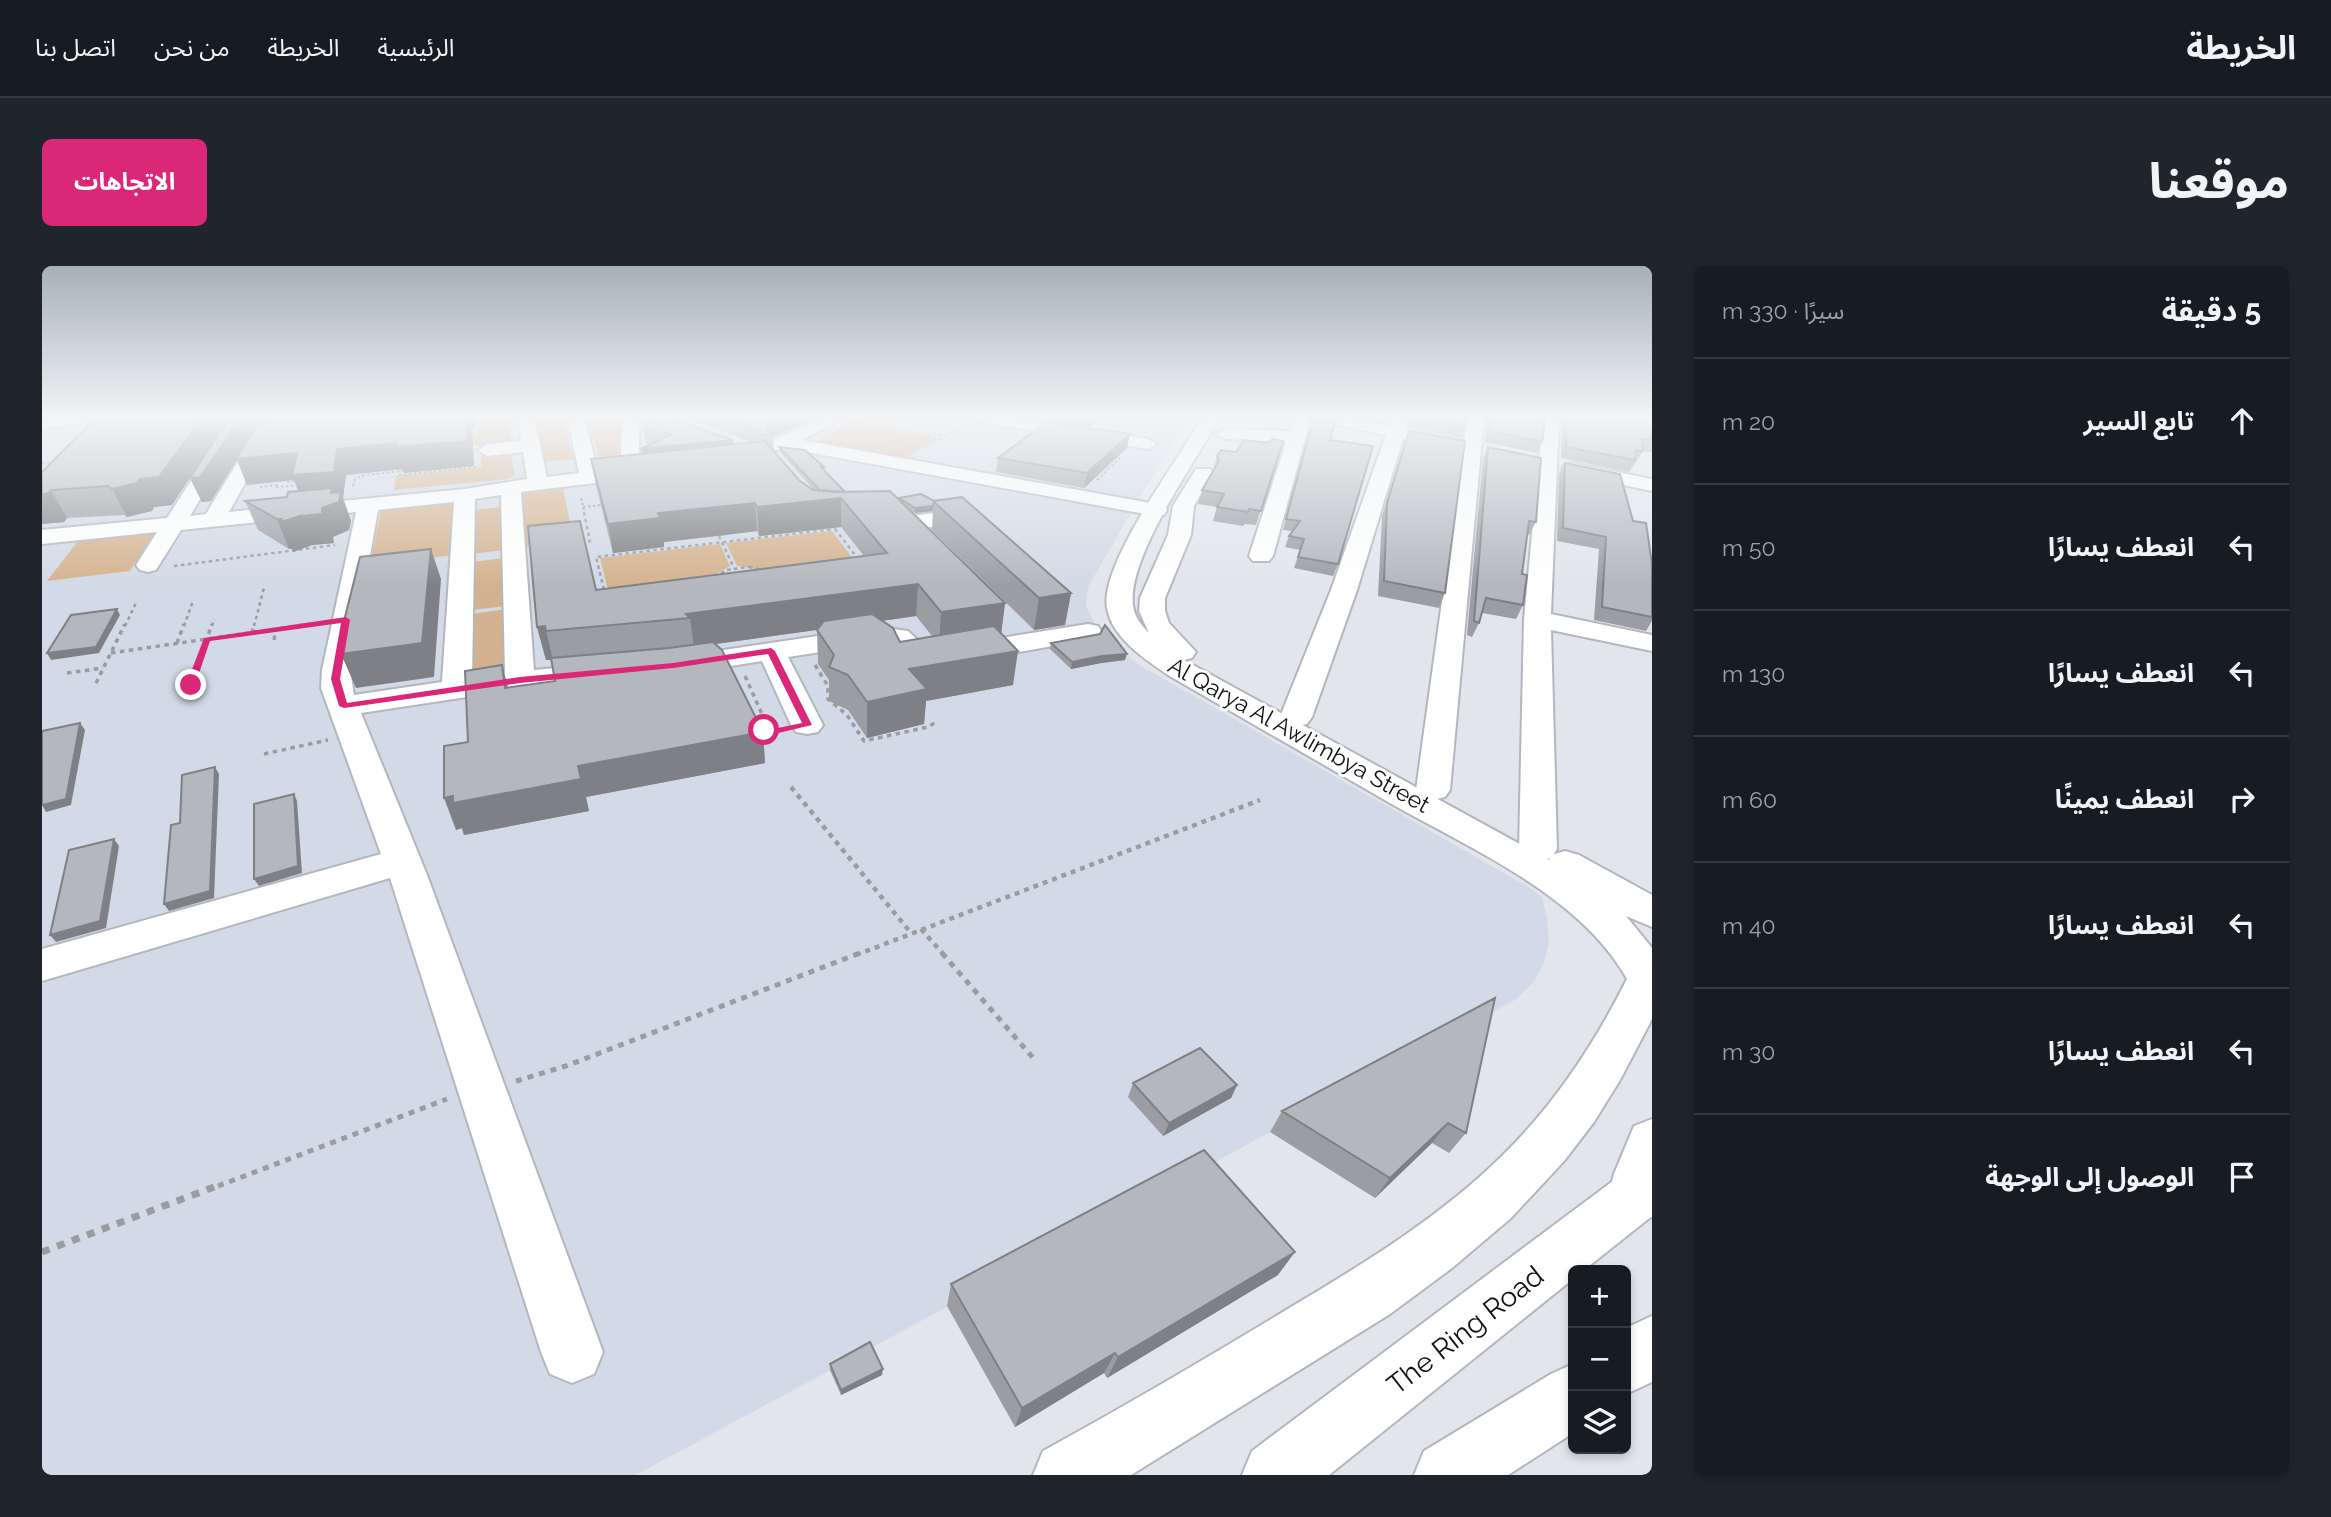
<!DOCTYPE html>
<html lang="ar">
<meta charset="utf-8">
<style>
:root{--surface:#171b24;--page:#20242c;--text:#f1f3f6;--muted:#9ea1a6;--line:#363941;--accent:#db2777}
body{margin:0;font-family:Raleway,"Noto Sans Arabic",sans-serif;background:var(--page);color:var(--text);direction:rtl}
.controls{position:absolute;right:21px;bottom:21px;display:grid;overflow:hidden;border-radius:10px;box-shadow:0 4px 10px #0003}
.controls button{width:63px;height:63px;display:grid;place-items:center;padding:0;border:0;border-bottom:2px solid var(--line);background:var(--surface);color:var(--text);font:35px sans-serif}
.stop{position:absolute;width:21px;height:21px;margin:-16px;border:5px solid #db2777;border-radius:50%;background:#fff}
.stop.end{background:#db2777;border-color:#fff;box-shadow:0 2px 7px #0008}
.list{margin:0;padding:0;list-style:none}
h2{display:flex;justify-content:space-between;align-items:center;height:91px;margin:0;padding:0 28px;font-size:30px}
h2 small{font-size:23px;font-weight:400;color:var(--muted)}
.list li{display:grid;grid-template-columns:46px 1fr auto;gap:21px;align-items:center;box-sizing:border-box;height:126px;padding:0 28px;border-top:2px solid var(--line)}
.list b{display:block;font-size:26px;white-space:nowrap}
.list em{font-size:23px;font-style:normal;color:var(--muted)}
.icon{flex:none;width:38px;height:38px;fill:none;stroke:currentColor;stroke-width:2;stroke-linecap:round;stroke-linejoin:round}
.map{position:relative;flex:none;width:1610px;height:1209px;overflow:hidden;direction:ltr;border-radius:10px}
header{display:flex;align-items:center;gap:42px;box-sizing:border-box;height:98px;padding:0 35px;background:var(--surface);border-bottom:2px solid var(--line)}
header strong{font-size:33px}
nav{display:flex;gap:38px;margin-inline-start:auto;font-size:24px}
.intro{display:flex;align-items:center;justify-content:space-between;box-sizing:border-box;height:168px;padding:0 42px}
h1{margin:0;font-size:49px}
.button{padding:18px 32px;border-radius:10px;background:var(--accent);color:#fff;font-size:24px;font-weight:700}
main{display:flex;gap:42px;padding:0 42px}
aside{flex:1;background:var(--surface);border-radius:10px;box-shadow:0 4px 10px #0003}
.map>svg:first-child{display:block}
.built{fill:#d2dae7}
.green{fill:#d5b28f}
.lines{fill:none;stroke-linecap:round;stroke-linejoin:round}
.minor-casing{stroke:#b3b7bd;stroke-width:4}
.major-casing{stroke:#b3b7bd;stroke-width:4}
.highway-casing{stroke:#b3b7bd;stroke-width:4}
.path-far5{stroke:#999ca1;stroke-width:2;stroke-dasharray:2.5 2.5;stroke-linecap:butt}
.path-far4{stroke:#999ca1;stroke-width:2.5;stroke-dasharray:3.5 3.5;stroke-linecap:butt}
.path-far3{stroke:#999ca1;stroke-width:3.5;stroke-dasharray:4.5 4.5;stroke-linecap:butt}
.path-far2{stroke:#999ca1;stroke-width:4.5;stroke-dasharray:5 5;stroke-linecap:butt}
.path-far1{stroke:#999ca1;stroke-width:5;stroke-dasharray:6 6;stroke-linecap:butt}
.path{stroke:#999ca1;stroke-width:7;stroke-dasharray:8 8;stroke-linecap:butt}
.minor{fill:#fff;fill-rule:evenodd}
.major{fill:#fff;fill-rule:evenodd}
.highway{fill:#fff;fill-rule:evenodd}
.wall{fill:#9b9da3;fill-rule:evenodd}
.shaded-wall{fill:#7e8085}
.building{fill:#b4b7be;stroke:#7e8085;stroke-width:2}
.route{fill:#db2777}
.labels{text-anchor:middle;stroke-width:6;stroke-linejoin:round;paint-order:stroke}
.street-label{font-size:23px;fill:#101113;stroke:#fff}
.near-street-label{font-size:28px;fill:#101113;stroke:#fff}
</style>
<header>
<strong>الخريطة</strong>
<nav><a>الرئيسية</a><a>الخريطة</a><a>من نحن</a><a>اتصل بنا</a></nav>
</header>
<div class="intro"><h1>موقعنا</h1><a class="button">الاتجاهات</a></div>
<main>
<aside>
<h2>5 دقيقة<small>سيرًا · 330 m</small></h2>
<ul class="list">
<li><svg class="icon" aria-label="ahead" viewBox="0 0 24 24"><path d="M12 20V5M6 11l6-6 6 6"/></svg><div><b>تابع السير</b></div><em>20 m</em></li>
<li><svg class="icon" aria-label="left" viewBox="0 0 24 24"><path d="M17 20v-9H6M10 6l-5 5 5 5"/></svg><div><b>انعطف يسارًا</b></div><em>50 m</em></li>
<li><svg class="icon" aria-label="left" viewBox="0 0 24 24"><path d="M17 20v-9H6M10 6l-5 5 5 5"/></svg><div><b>انعطف يسارًا</b></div><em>130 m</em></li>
<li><svg class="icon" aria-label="right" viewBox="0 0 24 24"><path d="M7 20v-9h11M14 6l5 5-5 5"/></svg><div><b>انعطف يمينًا</b></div><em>60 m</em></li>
<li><svg class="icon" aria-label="left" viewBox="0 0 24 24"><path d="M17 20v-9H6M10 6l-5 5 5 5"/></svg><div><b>انعطف يسارًا</b></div><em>40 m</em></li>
<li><svg class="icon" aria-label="left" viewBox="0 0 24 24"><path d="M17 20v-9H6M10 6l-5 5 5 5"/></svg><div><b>انعطف يسارًا</b></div><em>30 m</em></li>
<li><svg class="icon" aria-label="arrive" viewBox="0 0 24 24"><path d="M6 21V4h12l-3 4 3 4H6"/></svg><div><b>الوصول إلى الوجهة</b></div></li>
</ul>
</aside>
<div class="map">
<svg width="1610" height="1209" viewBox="0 0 1610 1209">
<rect width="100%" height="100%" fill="#e2e6ec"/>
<path class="built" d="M0 151H1145L1098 232 1092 234 1090 245 1046 321 1044 340 1054 361H1059L1077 384 1101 401 1490 623 1500 631 1505 653 1507 675 1502 697 1491 717 1473 734 594 1209H0Z"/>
<path class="green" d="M492 151H520L532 193 501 196Z
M578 151 583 168 575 206 558 195 546 154Z
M465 153 469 176 428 180 427 169 439 167 437 156Z
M810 156 889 169 886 172 894 173 864 192 773 176Z
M469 187 473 209 466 213 352 224 354 210 439 201V190Z
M521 223 532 275 483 281 476 227Z
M413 233 412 289 328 299 340 240Z
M459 241 462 284 430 288 431 244Z
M790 265 815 298 728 305 695 300 684 277Z
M112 267 88 305 5 315 36 275Z
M678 278 688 300 667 312 567 328 558 292Z
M462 292 464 340 430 344V296Z
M464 343 467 410 429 415 430 348Z"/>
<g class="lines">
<g class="minor-casing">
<path id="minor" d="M0 151H75L67 156 0 161Z
M190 151H207L148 250 164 248 223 151H240L187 246 423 223 485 213 481 186 445 190 436 184 445 178 479 175 476 151H492L505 211 537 207 525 151H542L556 205 578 203 581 151H597V201L610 202 613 206 610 210 479 226 492 404 563 397 573 400 578 406 573 412 478 423 319 447 385 609 561 1086 552 1108 530 1117 508 1108 499 1086 348 612 0 715V683L339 588 279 422 280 404 314 246 139 264 114 304 106 306 98 304 94 299 115 266 0 278V264L125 252ZM459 229 463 407 430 412 433 233ZM412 236 400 416 312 429 308 404 336 244Z
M782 151H804L760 174 1114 238 1122 239 1125 244 1122 249 1114 250 743 182 735 184 726 179 729 175Z
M928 151H969L1106 173 1115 178 1106 183 936 156Z
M1252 151H1269L1231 290 1227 295H1211L1207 290 1244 176 1183 173 1174 168 1183 163 1248 165Z
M1273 151H1306L1348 160 1350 151H1367L1364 163 1422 175 1426 151H1442L1408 524 1403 531 1391 534 1379 531 1374 524 1421 183 1361 173 1315 324 1270 451 1265 458 1254 460 1243 458 1238 451 1289 324 1344 169 1275 155Z
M1501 151H1517L1509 348 1610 369V385L1509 364 1515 583 1509 592 1496 595 1483 592 1477 583 1482 353Z
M1598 151H1610V174L1601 169Z
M1530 197 1610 213V225L1523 207 1520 203 1523 199Z
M917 244 925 246 928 251 925 256 868 264 860 262 857 257 860 252 868 250Z
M1046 358 1056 360 1060 366 1056 372 897 400 862 392 848 378 837 377 746 391 781 459 776 466 765 468 754 466 749 459 720 395 634 409 624 406 620 400 624 394 634 391 837 361 866 365 881 379 897 382Z"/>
</g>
<g class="major-casing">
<path id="major" d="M1161 151H1178C1154 195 1085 291 1091 339 1092 350 1099 359 1107 367L1097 345 1098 332 1126 269 1131 240 1154 203H1168L1171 207 1152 240 1149 269 1123 332V345L1127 357 1154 386 1150 392 1142 394 1507 594 1509 589 1523 585 1537 589 1610 629V661L1584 650 1610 682V753L1578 814 1552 856 1522 895 1469 952 1410 1002 1348 1048 1089 1209H991L1001 1185C1085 1139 1167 1091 1249 1041 1323 997 1398 951 1460 890 1512 839 1552 779 1585 713 1538 629 1429 583 1348 537 1274 494 1200 452 1126 409 1103 393 1070 372 1065 342 1057 298 1138 191 1161 151Z
M1610 853V951L1592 958 1573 951 1565 933 1572 908 1592 860Z"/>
</g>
<g class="highway-casing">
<path id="highway" d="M1610 892V950L1542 1004H1531V1013L1287 1209H1200L1210 1185 1591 900Z
M1610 1050V1116L1584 1128V1062Z
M1531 1098V1167L1466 1209H1372L1382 1185 1509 1108Z"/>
</g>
<path class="path-far5" d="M817 156 833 171
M1115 162 1120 151
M841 172 855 164
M850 174 886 172
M883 182 897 173 886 171 891 168 902 170 920 159
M0 197 17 195
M357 209 436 201
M1055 214 1079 191
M245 216 258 214
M311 220 313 213 323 209 360 205V199
M218 221 235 219 234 222
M234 221 258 219
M539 232 542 244
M541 241 559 239"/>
<path class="path-far4" d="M793 263 834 316 569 352 554 291Z
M677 270 692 302
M540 279 548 275 541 242
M132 300 293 279
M707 301 720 304 728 310 727 317C709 328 688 330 671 317L670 313 684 304Z
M83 360 94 337
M142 360 151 335
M170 360 172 353
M212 360 222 322
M256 360 276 357"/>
<path class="path-far3" d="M210 367 212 358
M232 374 234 363
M135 377 142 358
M69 387 268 358
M773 399 786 420V433L805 449 822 475 886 461 891 458 890 453
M25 407 61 402
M703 410 728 466 738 464
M54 417 83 358
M149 419 170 358
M222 488 286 474"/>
<path class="path-far2" d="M749 521 869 667
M879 663 902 689
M814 689 1218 534"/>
<path class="path-far1" d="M900 687 993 794
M474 815 524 800 818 687
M176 920 405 833"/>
<path class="path" d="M0 986 180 918"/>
<use href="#minor" class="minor"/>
<use href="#major" class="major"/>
<use href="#highway" class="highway"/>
</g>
<path class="wall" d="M188 151 433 157V163H430L432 200 362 207 361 203 304 209 301 232 309 255 307 264 291 271 292 277 270 279 251 286 250 283H247L216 264 203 235 245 231 256 225 252 214 205 219 195 194 169 235 160 236 148 212Z
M641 151H775L731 171 732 185 757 214 772 224 738 186 737 181 782 205 803 226 857 234V232L892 235 1029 327 1023 359 992 364 890 264 891 245 873 247 867 244 963 337 959 367 971 419 884 435 882 458 825 472 806 444 787 435V414L776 398 775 364 673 378 721 466 723 497 544 531 547 545 422 569 420 562 414 564 426 476 460 399 466 422 513 415 509 394H504L495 361 554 324 822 290 799 261 717 270 715 265 677 270 622 276V281L571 287 554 220 549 193 600 188 610 178 604 177 602 163 641 157 691 178 710 176ZM874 350 890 370 858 376 840 355Z
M988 151H1061L1048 161Z
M1369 151H1426L1424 161 1420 172 1367 161Z
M1445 151H1503L1500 176 1495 187 1443 176Z
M1520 151H1603L1604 159 1610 161V186L1601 185 1587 206 1519 192Z
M1271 153 1288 174 1296 298 1291 310 1252 302 1258 284 1243 281 1247 270 1250 265 1241 264Z
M183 158 130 239 112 241 110 245 85 251 82 249 25 252 22 256 0 258V206Z
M1367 165 1403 327 1397 342 1336 330 1340 250Z
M1241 175 1214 259 1203 258 1201 260 1171 255 1175 241 1156 238 1160 224 1172 202 1175 190 1194 186 1225 177Z
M1446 181 1494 256 1487 269 1485 268 1480 308 1481 339 1474 353 1440 347 1437 357 1430 371 1425 369 1441 192Z
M1085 182 1042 222 954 206 956 192Z
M1523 197 1591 255 1610 298V355L1604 365 1552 354 1557 283 1515 275 1517 208Z
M1009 377 1083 394 1059 397 1029 403 1008 383Z
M1453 732 1424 867 1407 887 1390 877 1333 932 1228 866 1240 845Z
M1091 817 1195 819 1189 832 1121 870 1086 831Z
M1236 1009 1065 1112 1062 1107 973 1161 905 1040 909 1018Z
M788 1098 840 1109 799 1129 788 1104Z"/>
<path class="shaded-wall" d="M160 151H180L183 158 130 239 112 241 110 245 85 251 70 223Z
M199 151H221L195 193 295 183 424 151H432L433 163H430L432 200 362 207 361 203 304 209 301 232 309 255 307 264 291 271 292 277 270 279 251 286 250 283H247L235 253 261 236 252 214 205 219 195 194 169 235 160 236 148 212Z
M740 151H775L731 171V169L723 164 727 157Z
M1050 151H1061L1048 161Z
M1088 168 1085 182 1042 222 1045 207Z
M691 174 692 189 601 198 599 183Z
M9 224 25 252 22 256 0 258V228Z
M799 232V261L717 270 715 241Z
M713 237 715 265 622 276V281L571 287 566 258 616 247Z
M891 240V245L873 247V242Z
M389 283 399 313 392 411 314 422 299 388Z
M876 318 874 350 652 381 648 352 644 348Z
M1029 327 1023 359 992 364 997 332Z
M963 337 959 369 897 379 899 346Z
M75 343 78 349 57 387 9 394 5 387Z
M503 360 511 394H504L495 361Z
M976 385 971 419 884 435 882 458 825 472V436L867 403Z
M1085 388 1083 394 1059 397 1029 403 1030 396 1060 390Z
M460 399 468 429 463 422Z
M38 457 43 464 29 539 4 546 0 539Z
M721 466 723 497 544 531 547 545 422 569 420 562 414 564 402 532 536 500Z
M173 501 177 508 172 632 127 645 122 638Z
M252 528 255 535 260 607 217 620 212 613Z
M72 573 77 580 64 662 14 676 8 669Z
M1195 819 1189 832 1121 870 1127 857Z
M1406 857 1390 877 1333 932 1348 912Z
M1253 986 1236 1009 1065 1112 1076 1091Z
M1073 1087 1062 1107 973 1161 980 1142Z
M841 1103 840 1109 799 1129V1124Z"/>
<path class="building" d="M55 151H160L117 211 98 213 95 217 70 223 67 220 9 224 5 228H0V206Z
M188 151H199L158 211 148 212Z
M234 151H424L425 175 354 181V177L295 183 292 206 250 209 255 187 194 193 220 152Z
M611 151H629L641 157 691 174 599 183 629 168 602 163Z
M682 151H740L727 157 723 164 731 169H720L718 164Z
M1272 151 1295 152 1288 174 1331 180 1296 298 1256 291 1262 273 1247 270 1258 255 1244 253Z
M1374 151H1426L1424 161Z
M1448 151H1503L1500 176 1448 165Z
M1525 151H1603L1604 159 1610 161V174L1600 173 1601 185 1594 184 1593 194 1524 181Z
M1005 156 1088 168 1045 207 956 192Z
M1367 165 1423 175 1403 327 1342 315 1345 237Z
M1231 173 1241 175 1219 245 1207 243 1206 246 1175 241 1182 228 1160 224 1177 195 1175 190 1179 184 1194 186 1202 174 1225 177Z
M723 175 757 214 771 224 793 226 848 225 963 337 899 346 876 318 644 348 648 352 504 365 503 360 495 361 486 260 538 255 554 324 845 287 799 232 715 241 713 237 675 241 616 247 618 252 566 258 549 193Z
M737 181 763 184 782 201H779L803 226 778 224Z
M1446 181 1499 192 1494 256 1487 255 1480 308 1485 309 1481 339 1444 332 1437 357 1432 355Z
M1523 197 1578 208 1591 255 1604 257 1610 298V351L1560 341 1564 271 1521 262Z
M290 222 289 227 299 226 297 236 280 242V248L258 250 239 256 240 253H235L203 235 245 231 246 226Z
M879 228 892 235 891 240 873 242 857 232Z
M920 231 1029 327 997 332 891 235Z
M389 283 380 377 299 388 297 375 318 291Z
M75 343 54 381 5 387 29 349Z
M830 348 851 362 858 376 952 360 976 385 867 403 885 423 825 436 806 409 787 401 792 389 775 364 782 355Z
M1063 359 1085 388 1060 390 1030 396 1009 377 1058 368Z
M671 376 680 384 721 466 536 500 539 513 411 537V530L402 532V480L426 476 423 405 460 399 463 422 513 415 509 392 627 382Z
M38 457 24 533 0 539V465Z
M173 501 168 625 122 638 129 559 138 557 140 509Z
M252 528 256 600 212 613V538Z
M72 573 58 655 8 669 27 584Z
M1453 732 1424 867 1406 857 1348 912 1240 845Z
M1158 782 1195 819 1127 857 1091 817Z
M1162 884 1253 986 1076 1091 1073 1087 980 1142 909 1018Z
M828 1076 841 1103 799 1124 788 1098Z"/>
<linearGradient id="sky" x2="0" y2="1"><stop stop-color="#a5b0b8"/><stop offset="0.47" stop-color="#f2f4f6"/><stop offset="1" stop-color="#f2f4f6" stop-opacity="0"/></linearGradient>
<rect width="1610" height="320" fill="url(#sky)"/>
<path class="route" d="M304 351 308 354 298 413 305 437 478 411 631 397 729 382 733 385 770 459 728 469 717 464 724 456 731 463 760 457 726 388 631 402 478 417 302 442 297 440 289 413 299 357 168 375 153 419 149 421 144 419 162 372Z"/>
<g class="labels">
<g class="street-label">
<text transform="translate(1257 469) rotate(29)" y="8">Al Qarya Al Awlimbya Street</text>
</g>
<g class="near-street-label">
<text transform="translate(1423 1064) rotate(-38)" y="10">The Ring Road</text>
</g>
</g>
</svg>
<div class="controls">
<button>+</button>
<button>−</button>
<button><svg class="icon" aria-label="layers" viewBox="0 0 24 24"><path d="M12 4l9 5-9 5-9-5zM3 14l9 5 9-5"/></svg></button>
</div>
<div class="stop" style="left:722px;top:464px"></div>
<div class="stop end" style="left:149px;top:419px"></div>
</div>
</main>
